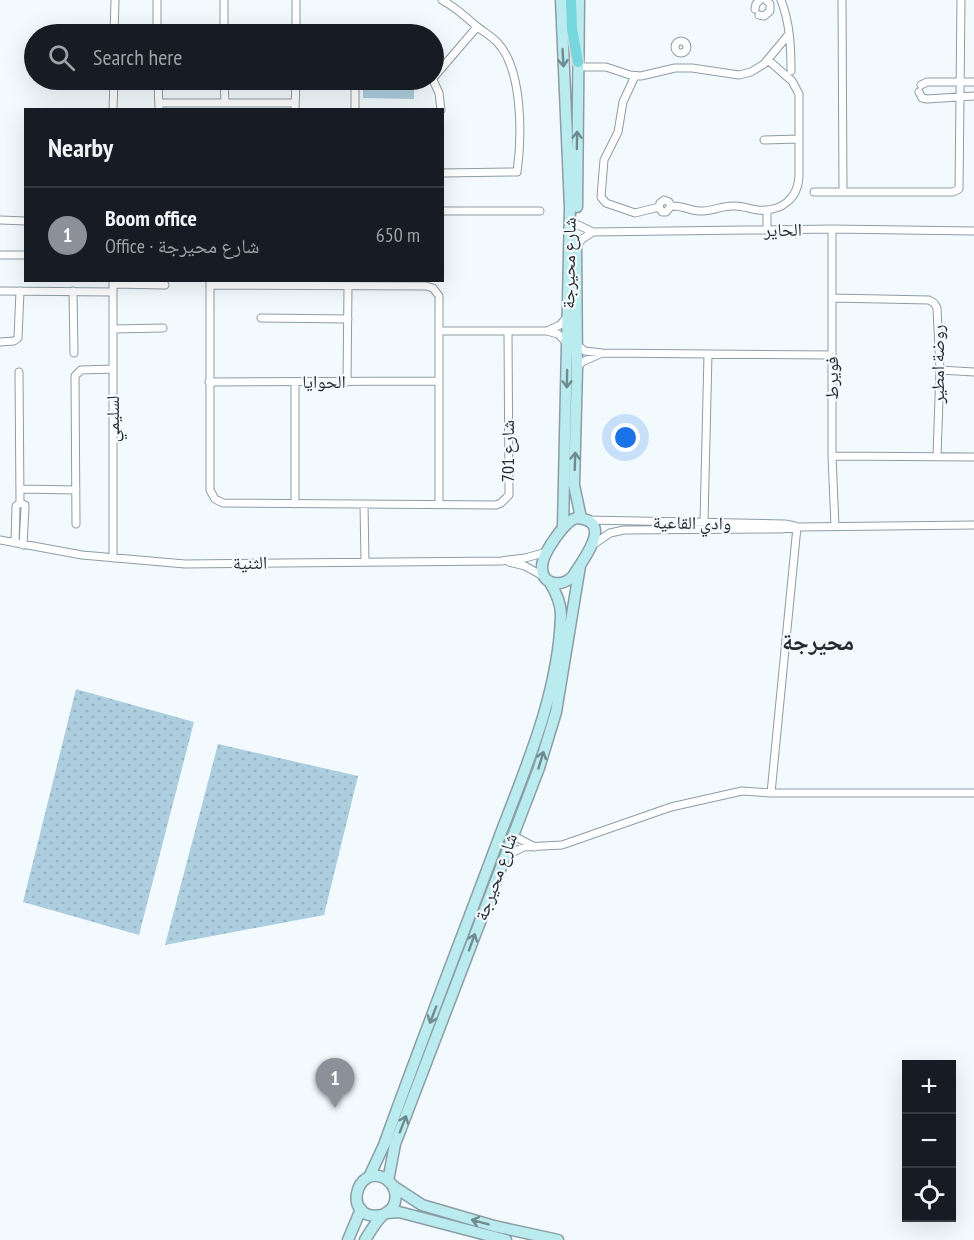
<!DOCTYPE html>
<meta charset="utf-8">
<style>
:root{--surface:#171b24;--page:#242831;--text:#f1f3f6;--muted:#9ea1a6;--line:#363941;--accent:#8c9099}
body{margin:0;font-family:"PT Sans Narrow","Noto Naskh Arabic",sans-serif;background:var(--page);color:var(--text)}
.controls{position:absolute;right:18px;bottom:18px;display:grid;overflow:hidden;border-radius:0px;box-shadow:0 6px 24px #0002}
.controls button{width:54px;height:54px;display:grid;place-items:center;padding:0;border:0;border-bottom:2px solid var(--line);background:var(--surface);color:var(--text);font:30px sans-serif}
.you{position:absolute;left:626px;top:438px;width:21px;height:21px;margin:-15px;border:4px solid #fff;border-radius:50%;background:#1a73e8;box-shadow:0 0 0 9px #1a73e833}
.badge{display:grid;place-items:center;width:39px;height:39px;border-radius:50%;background:var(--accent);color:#fff;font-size:20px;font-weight:700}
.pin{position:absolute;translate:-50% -50px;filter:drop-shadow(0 2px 3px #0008)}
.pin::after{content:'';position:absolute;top:32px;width:21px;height:18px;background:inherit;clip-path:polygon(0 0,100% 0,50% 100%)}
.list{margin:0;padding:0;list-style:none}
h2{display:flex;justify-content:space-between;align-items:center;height:78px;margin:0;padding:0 24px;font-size:26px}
h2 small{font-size:20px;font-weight:400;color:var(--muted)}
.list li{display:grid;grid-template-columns:39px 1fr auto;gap:18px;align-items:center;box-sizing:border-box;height:96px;padding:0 24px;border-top:2px solid var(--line)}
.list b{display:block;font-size:22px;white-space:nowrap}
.list p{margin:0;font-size:20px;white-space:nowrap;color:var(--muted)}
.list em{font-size:20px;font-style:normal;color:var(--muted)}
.icon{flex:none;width:33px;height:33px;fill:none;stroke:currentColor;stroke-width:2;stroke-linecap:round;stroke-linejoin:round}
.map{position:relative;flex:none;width:974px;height:1240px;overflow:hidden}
.search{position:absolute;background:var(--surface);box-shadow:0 6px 24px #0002;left:24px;top:24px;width:420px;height:66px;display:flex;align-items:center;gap:15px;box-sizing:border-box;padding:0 21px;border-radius:33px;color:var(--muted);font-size:22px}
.panel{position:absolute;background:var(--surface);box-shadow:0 6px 24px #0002;left:24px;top:108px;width:420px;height:174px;border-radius:0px}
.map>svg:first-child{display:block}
.grass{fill:url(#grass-dots)}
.pitch{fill:#accede}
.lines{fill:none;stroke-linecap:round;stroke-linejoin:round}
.street-casing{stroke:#8c9da5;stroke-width:9}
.secondary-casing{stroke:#8c9da5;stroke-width:13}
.primary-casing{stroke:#d3d5d5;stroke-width:13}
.street{stroke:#fff;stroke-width:7}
.secondary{stroke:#baebef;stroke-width:10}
.primary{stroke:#76d7df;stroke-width:10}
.oneway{stroke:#6f8b8e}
.labels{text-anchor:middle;stroke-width:4.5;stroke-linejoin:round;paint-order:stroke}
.street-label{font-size:18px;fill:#242b2e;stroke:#f3fafe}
.district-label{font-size:24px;font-weight:bold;fill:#242b2e;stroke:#f3fafe}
</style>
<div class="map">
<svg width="974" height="1240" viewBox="0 0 974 1240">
<defs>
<pattern id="grass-dots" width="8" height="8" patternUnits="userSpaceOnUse" patternTransform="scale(1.5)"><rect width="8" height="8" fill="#accede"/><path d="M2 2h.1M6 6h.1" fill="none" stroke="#94b1bf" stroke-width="1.8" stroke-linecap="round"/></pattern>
</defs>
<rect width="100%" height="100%" fill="#f3fafe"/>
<path class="grass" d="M76 689 194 722 139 935 23 902Z
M218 744 358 776 324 915 165 945Z"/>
<path class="pitch" d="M363 82H414V99L363 98Z"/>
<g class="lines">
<g class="street-casing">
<path id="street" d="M224 0V34
M296 0V34
M442 0C455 7 464 15 475 25 482 31 490 35 497 42 523 69 522 137 517 172L442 173
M781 0C790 23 791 47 791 71
M842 0 843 192
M755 9 756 4 760 0
M759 15 764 16 770 11V4L766 0
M114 34 115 0
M157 34V0
M675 47a6 6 0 1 1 12 0a6 6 0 1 1-12 0Z
M578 67H606L630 75 641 76 675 68H692L739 75 751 72 764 64 789 34
M635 76 623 102 618 132 604 160 601 197 606 203 635 213 659 207
M434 77 477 27
M158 80 159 110
M224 80 225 103
M355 80V110
M433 80 439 93 441 110
M921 85 927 82H974
M919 92 922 98 927 99 974 96
M159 103H295
M113 110 114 80
M295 110 296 80
M764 140 799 139
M814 192H953L959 189 961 0
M671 206 666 212H662L659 207 660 203 664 200 669 202 671 206C683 205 692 212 703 211 714 211 723 205 735 206 743 206 750 209 758 210 781 212 798 199 799 176V94L792 81 768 60
M767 210V230
M442 211H540
M0 220 26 221
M576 224 593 232 832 229 974 231
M832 229V456L835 526
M577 246 582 239 593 232
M0 255H26
M210 280V490L215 499 223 503 496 505 501 503 509 495 508 331
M113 284 165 285
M210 285 426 286 433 288 439 296V504
M0 291 113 292
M73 291 74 353
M832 298 929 300 934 303 937 308 940 370 937 456
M261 318 348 319
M113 329 163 328
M439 331H547L558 334 567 343
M547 331 560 325 567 317
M0 342 14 341 18 338 20 291
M577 345 585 351 602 353 832 355
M577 368 582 362 600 354
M940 370 974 372
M19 372 20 503
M209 382 439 381
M295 382V504
M347 382 348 286
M832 456 974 457
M20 489 76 490
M364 504 365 562
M587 520 785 524 795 526
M704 522 708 354
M76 524 75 376 81 370 113 369
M0 540 82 555 185 564 501 561 525 558 547 552
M15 543 16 506 20 503 25 505V508L23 545
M594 544 610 533 624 530 781 529 797 527 974 525
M113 558V280
M509 562 525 566 543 576
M771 793 797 527
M512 835 535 847
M505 856 524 847 562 845 671 807 742 791 771 793H974"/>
</g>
<g class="secondary-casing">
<path id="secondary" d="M561 0 570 208 563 527
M577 207 579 0
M576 241 577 368 574 485 581 518
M576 518C616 520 582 561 573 576 563 587 542 586 542 568 541 555 564 522 576 518Z
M369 1177 384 1145C421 1042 461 940 499 838 526 767 559 692 561 615 561 603 556 592 549 581
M388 1181 395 1144 539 768 556 712 580 566
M393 1186 422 1205 494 1226 558 1240
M386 1213 399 1212 506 1240
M348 1240 361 1209
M365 1240C370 1232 375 1223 381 1217 384 1213 389 1212 392 1208 399 1198 395 1185 386 1179 355 1161 341 1223 382 1215"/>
</g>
<g class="primary-casing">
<path id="primary" d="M571 0 572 29 578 62"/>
</g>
<use href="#street" class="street"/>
<use href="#secondary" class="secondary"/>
<use href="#primary" class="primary"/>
</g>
<defs><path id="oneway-shaft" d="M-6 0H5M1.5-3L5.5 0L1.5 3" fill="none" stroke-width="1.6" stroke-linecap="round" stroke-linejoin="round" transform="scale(1.5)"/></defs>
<g class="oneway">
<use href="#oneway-shaft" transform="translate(563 58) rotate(87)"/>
<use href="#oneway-shaft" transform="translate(577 140) rotate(-89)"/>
<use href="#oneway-shaft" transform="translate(567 379) rotate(91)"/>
<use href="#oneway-shaft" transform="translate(575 461) rotate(-88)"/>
<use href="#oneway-shaft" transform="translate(541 760) rotate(-73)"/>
<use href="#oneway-shaft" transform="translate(472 942) rotate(-70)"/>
<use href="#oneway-shaft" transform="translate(433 1015) rotate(111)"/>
<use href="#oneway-shaft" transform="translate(403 1124) rotate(-69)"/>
<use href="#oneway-shaft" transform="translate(480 1222) rotate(-165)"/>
</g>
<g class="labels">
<g class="street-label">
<text transform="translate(783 230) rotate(-1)" y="6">الحاير</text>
<text transform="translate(569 263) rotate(-89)" y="6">شارع محيرجة</text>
<text transform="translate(938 364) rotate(-90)" y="6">روضة امطير</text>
<text transform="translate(832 378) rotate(-90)" y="6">فويرط</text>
<text x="324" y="388">الحوايا</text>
<text transform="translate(113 419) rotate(-90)" y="6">لسليمي</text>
<text transform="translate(508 451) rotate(-90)" y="6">شارع 701</text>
<text transform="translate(692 523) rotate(1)" y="6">وادي القاعية</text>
<text transform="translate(250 563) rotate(-1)" y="6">الثنية</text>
<text transform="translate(496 877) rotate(-70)" y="6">شارع محيرجة</text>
</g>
<g class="district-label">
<text x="818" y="650">محيرجة</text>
</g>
</g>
</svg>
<div class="controls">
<button>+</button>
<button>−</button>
<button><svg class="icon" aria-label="locate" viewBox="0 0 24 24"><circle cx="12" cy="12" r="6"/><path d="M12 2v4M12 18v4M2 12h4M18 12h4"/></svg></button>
</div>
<div class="you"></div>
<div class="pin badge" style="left:335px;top:1108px">1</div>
<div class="search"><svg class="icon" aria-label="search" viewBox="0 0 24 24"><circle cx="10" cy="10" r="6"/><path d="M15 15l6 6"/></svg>Search here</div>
<section class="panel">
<h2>Nearby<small></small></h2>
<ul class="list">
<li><span class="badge">1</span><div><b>Boom office</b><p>Office · شارع محيرجة</p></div><em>650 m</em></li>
</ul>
</section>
</div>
